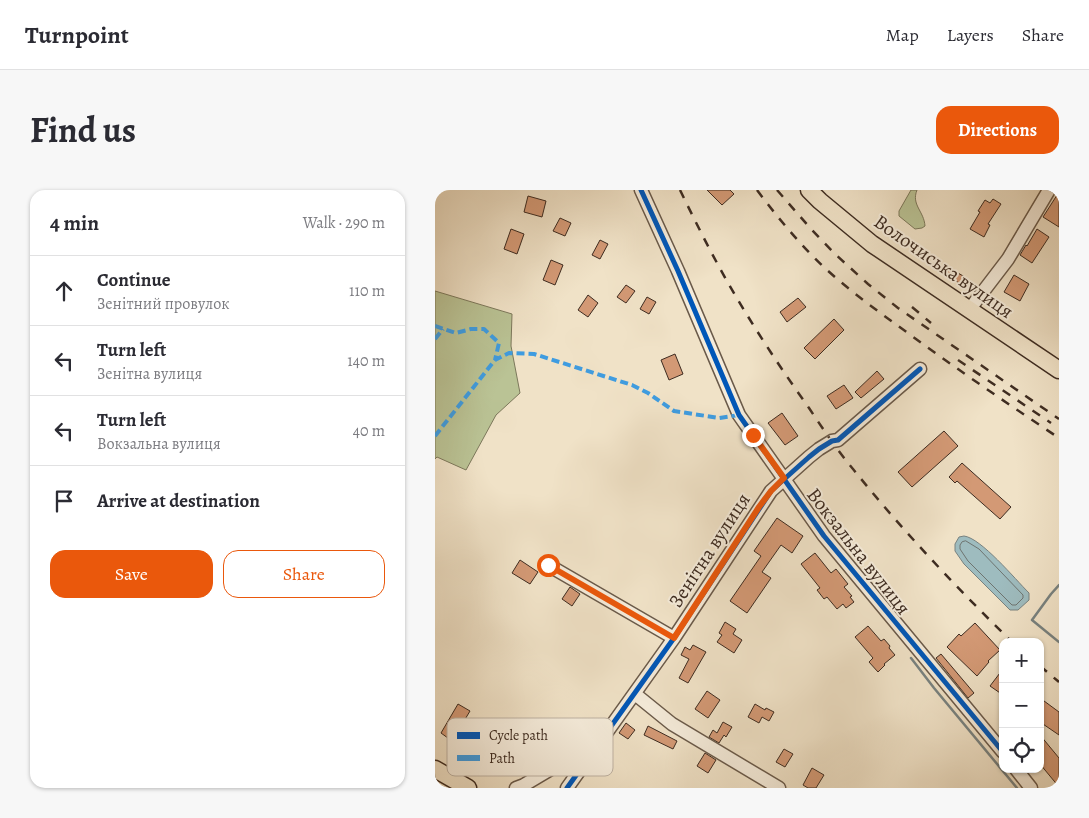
<!DOCTYPE html>
<meta charset="utf-8">
<style>
:root{--surface:#fff;--page:#f7f7f7;--text:#2b2b33;--muted:#7c7c81;--line:#e1e1e2;--accent:#ea580c}
body{margin:0;font-family:Alegreya,serif;background:var(--page);color:var(--text)}
.controls{position:absolute;right:15px;bottom:15px;display:grid;overflow:hidden;border-radius:10px;box-shadow:0 1px 4px #0004}
.controls button{width:45px;height:45px;display:grid;place-items:center;padding:0;border:0;border-bottom:1px solid var(--line);background:var(--surface);color:var(--text);font:25px sans-serif}
.stop{position:absolute;width:15px;height:15px;margin:-11px;border:4px solid #ea580c;border-radius:50%;background:#fff}
.stop.end{background:#ea580c;border-color:#fff;box-shadow:0 1px 5px #0008}
.list{margin:0;padding:0;list-style:none}
h2{display:flex;justify-content:space-between;align-items:center;height:65px;margin:0;padding:0 20px;font-size:21px}
h2 small{font-size:16px;font-weight:400;color:var(--muted)}
.list li{display:grid;grid-template-columns:32px 1fr auto;gap:15px;align-items:center;box-sizing:border-box;height:70px;padding:0 20px;border-top:1px solid var(--line)}
.list b{display:block;font-size:19px;white-space:nowrap}
.list p{margin:0;font-size:16px;white-space:nowrap;color:var(--muted)}
.list em{font-size:16px;font-style:normal;color:var(--muted)}
.actions{display:flex;gap:10px;padding:15px 20px}
.actions a{flex:1;padding:11px 0;border:1px solid var(--accent);border-radius:15px;text-align:center;font-size:18px;color:var(--accent)}
.actions .main{background:var(--accent);color:#fff}
.icon{flex:none;width:28px;height:28px;fill:none;stroke:currentColor;stroke-width:2;stroke-linecap:round;stroke-linejoin:round}
.map{position:relative;flex:none;width:624px;height:598px;overflow:hidden;border-radius:15px}
header{display:flex;align-items:center;gap:30px;box-sizing:border-box;height:70px;padding:0 25px;background:var(--surface);border-bottom:1px solid var(--line)}
header strong{font-size:24px}
nav{display:flex;gap:28px;margin-inline-start:auto;font-size:18px}
.intro{display:flex;align-items:center;justify-content:space-between;box-sizing:border-box;height:120px;padding:0 30px}
h1{margin:0;font-size:35px}
.button{padding:12px 22px;border-radius:15px;background:var(--accent);color:#fff;font-size:18px;font-weight:700}
main{display:flex;gap:30px;padding:0 30px}
aside{flex:1;background:var(--surface);border-radius:15px;box-shadow:0 1px 4px #0004}
.map>svg:first-child{display:block}
.green{fill:#bac395;stroke:#7c785b}
.water{fill:#9ebcbf;stroke:#788280}
.lines{fill:none;stroke-linecap:round;stroke-linejoin:round}
.shore{stroke:#6e7470;stroke-width:1}
.stream{stroke:#788280;stroke-width:2.5}
.building{fill:#d39975;stroke:#3e2c21}
.minor-casing{stroke:#6a5a4a;stroke-width:15}
.major-casing{stroke:#3e2c21;stroke-width:19}
.minor{stroke:#f5ecdb;stroke-width:12}
.major{stroke:#f0e2c7;stroke-width:16}
.rail{stroke:#3e2c21;stroke-width:2.5;stroke-dasharray:9 9;stroke-linecap:butt}
.quiet{stroke:#3f9ce0;stroke-width:4;stroke-dasharray:8 4;stroke-linecap:butt}
.cycleway-casing{stroke:#f5ecdb;stroke-width:8}
.cycleway{stroke:#0057b8;stroke-width:5}
.route{stroke:#ea580c;stroke-width:6}
.labels{text-anchor:middle;stroke-width:4;stroke-linejoin:round;paint-order:stroke}
.street-label{font-size:20px;fill:#3e2c21;stroke:#f5ecdb}
.key{fill:#f5ecdb;stroke:#beb2a3;stroke-width:1}
.key-label{font-size:14px;fill:#3e2c21}
</style>
<header>
<strong>Turnpoint</strong>
<nav><a>Map</a><a>Layers</a><a>Share</a></nav>
</header>
<div class="intro"><h1>Find us</h1><a class="button">Directions</a></div>
<main>
<aside>
<h2>4 min<small>Walk · 290 m</small></h2>
<ul class="list">
<li><svg class="icon" aria-label="ahead" viewBox="0 0 24 24"><path d="M12 20V5M6 11l6-6 6 6"/></svg><div><b>Continue</b><p>Зенітний провулок</p></div><em>110 m</em></li>
<li><svg class="icon" aria-label="left" viewBox="0 0 24 24"><path d="M17 20v-9H6M10 6l-5 5 5 5"/></svg><div><b>Turn left</b><p>Зенітна вулиця</p></div><em>140 m</em></li>
<li><svg class="icon" aria-label="left" viewBox="0 0 24 24"><path d="M17 20v-9H6M10 6l-5 5 5 5"/></svg><div><b>Turn left</b><p>Вокзальна вулиця</p></div><em>40 m</em></li>
<li><svg class="icon" aria-label="arrive" viewBox="0 0 24 24"><path d="M6 21V4h12l-3 4 3 4H6"/></svg><div><b>Arrive at destination</b></div></li>
</ul>
<div class="actions"><a class="main">Save</a><a>Share</a></div>
</aside>
<div class="map">
<svg width="624" height="598" viewBox="0 0 624 598">
<rect width="100%" height="100%" fill="#f0e2c7"/>
<filter id="stains"><feTurbulence type="fractalNoise" baseFrequency=".004" numOctaves="4"/><feColorMatrix values="0 0 0 0 .2 0 0 0 0 .09 0 0 0 0 .02 0 0 0 .5 -.17"/></filter>
<radialGradient id="worn" r=".72"><stop offset=".6" stop-color="#630" stop-opacity="0"/><stop offset="1" stop-color="#630" stop-opacity=".3"/></radialGradient>
<path class="green" d="M476 0H482C476 15 489 21 490 36L487 38 480 39 464 26V21Z
M0 101 77 124 76 156 85 203 61 225 31 280 2 267 0 269Z"/>
<path class="water" d="M529 346C546 348 580 389 594 403V410L583 420H575L529 374 520 361V354L524 347Z"/>
<g class="lines">
<path class="shore" d="M531 351 544 359 588 405V408L581 415H577L533 371 525 359V355L527 352Z"/>
<path class="stream" d="M624 395 616 404 597 430 624 452
M476 468 499 498 582 598"/>
</g>
<path class="building" d="M272 0H295L299 4 287 15Z
M624 2V37L608 27Z
M93 6 111 11 107 27 89 22Z
M558 9 566 14 553 34 555 35 549 47 535 39 545 22 543 21 550 10 555 13Z
M125 28 136 33 130 46 118 41Z
M76 39 89 44 82 64 69 59Z
M602 39 614 47 597 73 585 65 591 55 592 56Z
M165 50 173 54 165 69 157 65Z
M116 70 128 75 120 95 108 90Z
M514 78 530 87 526 94 510 85Z
M579 85 594 94 585 111 569 102Z
M191 95 200 101 191 113 182 107Z
M153 105 163 113 153 127 143 120Z
M212 107 221 112 214 124 205 119Z
M363 108 371 117 352 132 345 122Z
M399 129 409 140 380 169 369 158Z
M240 164 248 184 234 190 226 170Z
M442 181 449 189 426 208 420 202Z
M409 195 418 208 401 219 392 206Z
M347 223 363 246 350 255 333 233Z
M509 241 523 256 477 297 463 282Z
M527 273 576 317 565 329 522 291 520 293 514 287Z
M342 328 368 346 357 363 346 355 327 382 336 388 312 423 295 411 326 366 319 361Z
M380 363 396 383 401 379 413 394 409 397 417 406 415 407 419 412 411 418 408 414 402 419 392 407 389 409 382 400 385 398 366 374Z
M85 370 103 382 95 394 77 383Z
M135 397 145 404 137 416 127 409Z
M290 432 301 439 298 444 307 450 299 463 282 452 287 445 284 443Z
M540 433 565 460 553 471 554 472 542 486 512 457 524 444 526 446Z
M433 436 446 451 449 449 455 456 454 458 460 465 449 474 450 475 443 482 434 472 438 468 420 447Z
M258 455 271 462 253 493 244 488 254 469 246 465 250 457 255 460Z
M506 464 539 503 533 508 501 468Z
M568 479V505L555 496Z
M272 501 285 510 273 528 260 519Z
M605 508 624 522V545L605 532Z
M23 514 35 521 17 551 6 543Z
M320 514 330 520 331 518 339 522 334 531 327 527 324 533 313 527Z
M288 532 297 537 291 547 289 545 284 553 274 547 278 540 282 543Z
M191 533 200 540 193 549 184 543Z
M213 536 242 551 238 559 209 545Z
M605 545 624 568V597L605 574Z
M349 559 358 564 350 577 341 572Z
M270 563 281 570 273 583 262 576Z
M377 578 389 585 381 598H373L368 595Z"/>
<g class="lines">
<g class="minor-casing">
<path id="minor" d="M206 0 243 81 304 225 389 346 568 562
M534 120 573 69 614 0
M113 375 239 448
M200 504 237 534 344 598
M581 579 596 598
M81 598 89 595 163 551
M132 598 239 448 336 301 374 267 384 259 397 251 403 250 485 179"/>
</g>
<g class="major-casing">
<path id="major" d="M374 0 385 11 437 54 624 180
M0 579 33 598"/>
</g>
<use href="#minor" class="minor"/>
<use href="#major" class="major"/>
<path class="rail" d="M245 0C263 37 282 75 303 110 325 147 349 183 374 218 388 239 402 260 418 279 467 340 521 397 577 452
M322 0C343 28 366 56 392 80 423 108 458 132 492 157 535 188 579 218 624 248
M342 0 376 39 400 64 433 94 463 118 624 229
M477 117 496 133
M523 170 616 233
M605 476 624 492"/>
<path class="quiet" d="M0 136 21 143 36 139H49L64 153 60 170
M0 149 8 139
M0 246 60 170 74 163 99 164 197 195 213 203 239 221 284 228 304 225"/>
<g class="cycleway-casing">
<path id="cycleway" d="M206 0 243 81 304 225 389 346 568 562
M132 598 239 448 336 301 374 267 384 259 397 251 403 250 485 179"/>
</g>
<use href="#cycleway" class="cycleway"/>
</g>
<g class="lines">
<path class="route" d="M113 375 239 448 324 317 336 301 349 288 318 245"/>
</g>
<g class="labels">
<g class="street-label">
<text transform="translate(509 76) rotate(35)" y="7">Волочиська вулиця</text>
<text transform="translate(274 360) rotate(-57)" y="7">Зенітна вулиця</text>
<text transform="translate(424 361) rotate(52)" y="7">Вокзальна вулиця</text>
</g>
</g>
<rect x="12" y="528" width="166" height="58" rx="8" class="key"/>
<rect x="22" y="542" width="23" height="7" fill="#0057b8"/>
<rect x="22" y="565" width="23" height="6" fill="#3f9ce0"/>
<g class="key-label">
<text x="54" y="550">Cycle path</text>
<text x="54" y="573">Path</text>
</g>
<rect width="100%" height="100%" filter="url(#stains)"/>
<rect width="100%" height="100%" fill="url(#worn)"/>
</svg>
<div class="controls">
<button>+</button>
<button>−</button>
<button><svg class="icon" aria-label="locate" viewBox="0 0 24 24"><circle cx="12" cy="12" r="6"/><path d="M12 2v4M12 18v4M2 12h4M18 12h4"/></svg></button>
</div>
<div class="stop" style="left:113px;top:375px"></div>
<div class="stop end" style="left:318px;top:245px"></div>
</div>
</main>
